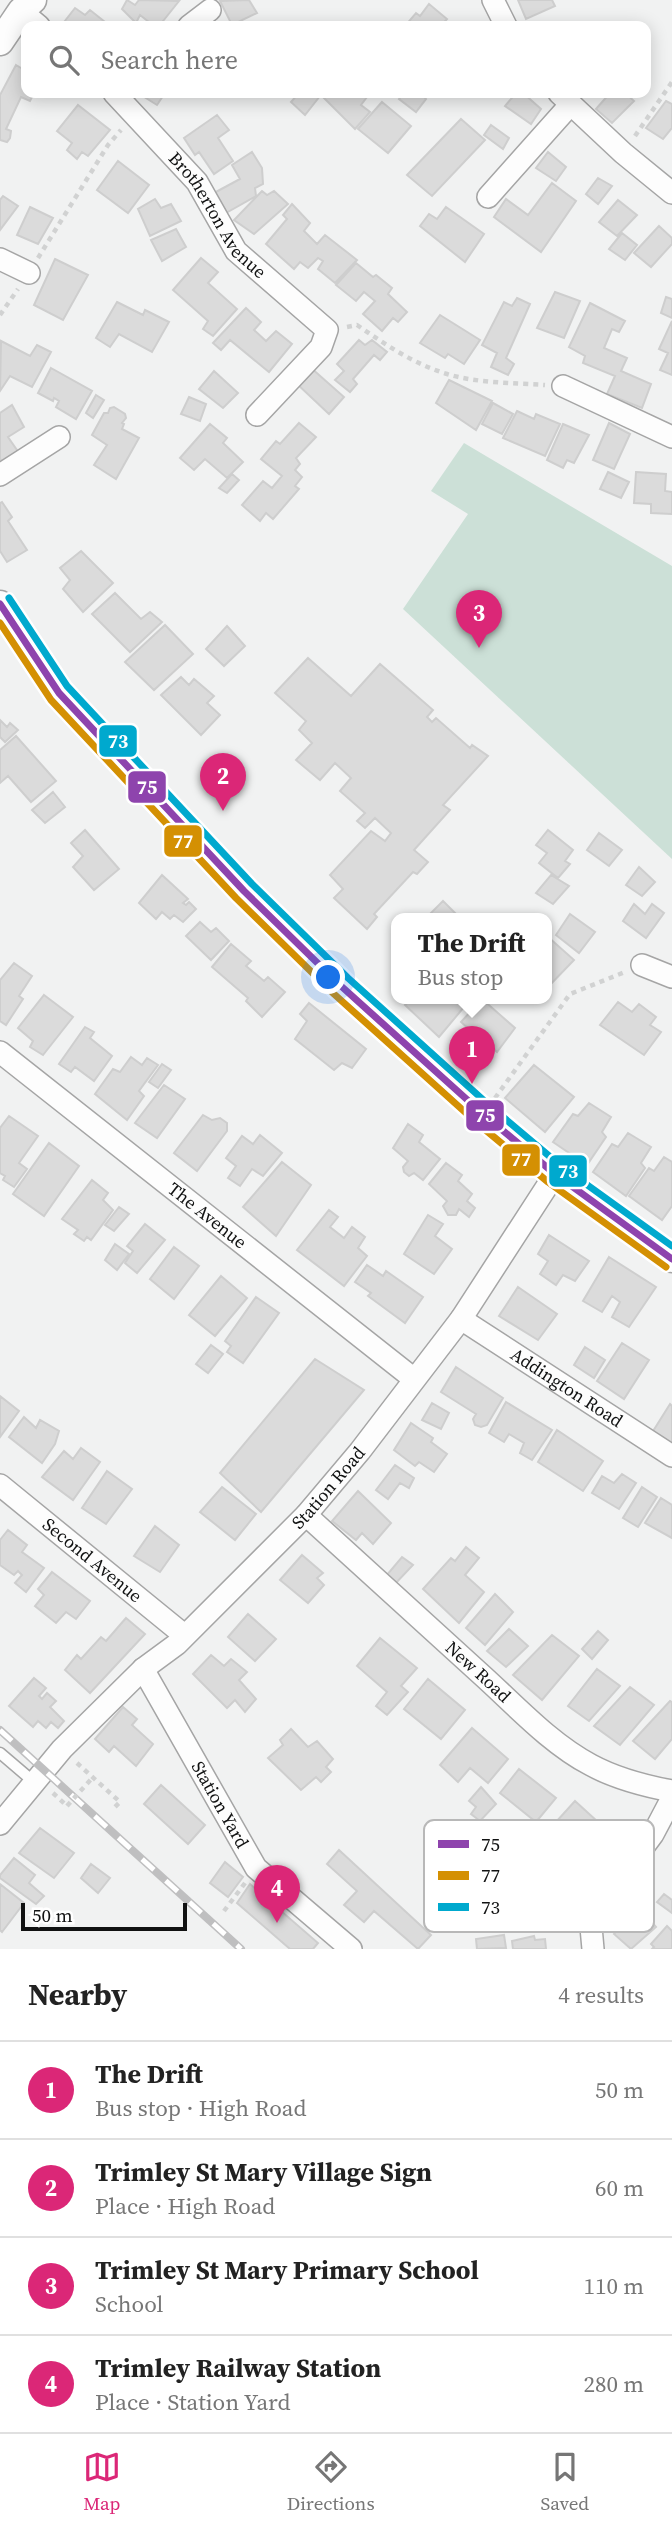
<!DOCTYPE html>
<meta charset="utf-8">
<style>
:root{--surface:#fff;--page:#f2f2f2;--text:#222;--muted:#767676;--line:#e0e0e0;--accent:#db2777}
body{margin:0;font-family:"Source Serif 4",serif;background:var(--page);color:var(--text)}
.scale{position:absolute;left:21px;bottom:18px;width:166px;box-sizing:border-box;padding-left:7px;border:4px solid #111212;border-top:0;font-size:19px;line-height:24px;white-space:nowrap;color:#111212;-webkit-text-stroke:5px #fff;paint-order:stroke}
.you{position:absolute;left:329px;top:978px;width:24px;height:24px;margin:-18px;border:5px solid #fff;border-radius:50%;background:#1a73e8;box-shadow:0 0 0 10px #1a73e833}
.badge{display:grid;place-items:center;width:46px;height:46px;border-radius:50%;background:var(--accent);color:#fff;font-size:23px;font-weight:700}
.pin{position:absolute;translate:-50% -58px;filter:drop-shadow(0 2px 4px #0008)}
.pin::after{content:'';position:absolute;top:37px;width:24px;height:21px;background:inherit;clip-path:polygon(0 0,100% 0,50% 100%)}
.popup{position:absolute;left:391px;top:913px;width:161px;height:91px;box-sizing:border-box;display:grid;place-content:center;border-radius:14px;background:var(--surface);filter:drop-shadow(0 2px 5px #0005);font-size:23px;white-space:nowrap;color:var(--muted)}
.popup b{font-size:26px;color:var(--text)}
.popup::after{content:'';position:absolute;left:50%;top:100%;margin-left:-14px;border:14px solid transparent;border-top-color:var(--surface)}
.list{margin:0;padding:0;list-style:none}
h2{display:flex;justify-content:space-between;align-items:center;height:91px;margin:0;padding:0 28px;font-size:30px}
h2 small{font-size:23px;font-weight:400;color:var(--muted)}
.list li{display:grid;grid-template-columns:46px 1fr auto;gap:21px;align-items:center;box-sizing:border-box;height:98px;padding:0 28px;border-top:2px solid var(--line)}
.list b{display:block;font-size:26px;white-space:nowrap}
.list p{margin:0;font-size:23px;white-space:nowrap;color:var(--muted)}
.list em{font-size:23px;font-style:normal;color:var(--muted)}
.icon{flex:none;width:38px;height:38px;fill:none;stroke:currentColor;stroke-width:2;stroke-linecap:round;stroke-linejoin:round}
.map{position:relative;flex:none;width:672px;height:1949px;overflow:hidden}
.search{position:absolute;background:var(--surface);box-shadow:0 4px 18px #0003;left:21px;right:21px;top:21px;height:77px;display:flex;align-items:center;gap:18px;box-sizing:border-box;padding:0 24px;border-radius:14px;color:var(--muted);font-size:26px}
.sheet{height:483px;background:var(--surface)}
nav{display:flex;justify-content:space-around;align-items:center;box-sizing:border-box;height:98px;border-top:2px solid var(--line);background:var(--surface);font-size:19px;color:var(--muted)}
nav a{display:grid;justify-items:center;gap:4px}
nav .on{color:var(--accent)}
.map>svg:first-child{display:block}
.green{fill:#cce0d7}
.building{fill:#dbdbdb;stroke:#cecece;stroke-width:2}
.lines{fill:none;stroke-linecap:round;stroke-linejoin:round}
.service-casing{stroke:#a5a5a5;stroke-width:13}
.minor-casing{stroke:#a5a5a5;stroke-width:24}
.tertiary-casing{stroke:#a5a5a5;stroke-width:29}
.path{stroke:#d1d2d2;stroke-width:4.5;stroke-dasharray:5 5;stroke-linecap:butt}
.service{stroke:#fdfdfd;stroke-width:10}
.minor{stroke:#fdfdfd;stroke-width:21}
.tertiary{stroke:#fdfdfd;stroke-width:26}
.rail-casing{stroke:#bfbfc0;stroke-width:8}
.rail{stroke:#fff;stroke-width:5;stroke-dasharray:16;stroke-linecap:butt}
.path-bridge{stroke:#d1d2d2;stroke-width:4.5;stroke-dasharray:5 5;stroke-linecap:butt}
.bus-1-casing{stroke:#fff;stroke-width:12}
.bus-2-casing{stroke:#fff;stroke-width:12}
.bus-3-casing{stroke:#fff;stroke-width:12}
.bus-1{stroke:#8e44ad;stroke-width:7}
.bus-2{stroke:#d49003;stroke-width:7}
.bus-3{stroke:#00a9ce;stroke-width:7}
.labels{text-anchor:middle;stroke-width:6;stroke-linejoin:round;paint-order:stroke}
.street-label{font-size:18px;fill:#111212;stroke:#fff}
.key{fill:#fff;stroke:#b8b8b8;stroke-width:2}
.key-label{font-size:19px;fill:#111212}
.line-badge{stroke:#fff;stroke-width:2.5}
.badge-label{font-size:19px;text-anchor:middle;font-weight:bold;fill:#fff}
</style>
<div class="map">
<svg width="672" height="1949" viewBox="0 0 672 1949">
<rect width="100%" height="100%" fill="#f1f2f2"/>
<path class="green" d="M464 443 672 566V859L403 609 468 514 431 491Z"/>
<path class="building" d="M127 0 135 5 139 0 179 1 159 26H154L140 15 136 23 122 9Z
M249 0 257 13 232 25 220 1Z
M518 0H552L555 6 526 19Z
M429 4 447 19 441 26H405L416 13 420 16Z
M75 8 85 15 90 10 110 26H61Z
M16 65 26 71V93H34L30 101 21 97 6 129 11 131 10 138 7 142 0 140V95Z
M138 93H165L157 105Z
M299 93H316L320 96 305 115 291 102Z
M322 93H370L361 105 370 112 355 129 321 95Z
M404 93H420L426 99 416 112 399 99Z
M516 93H523L541 109 531 124 505 106Z
M610 93H625L634 101 612 123 596 109Z
M666 101 672 104V128L663 139 646 128Z
M382 102 411 126 388 153 358 129Z
M78 105 110 130 88 156 82 152 77 159 67 150 72 143 57 131Z
M217 115 229 130 218 138 233 161 214 174 199 152 195 155 184 138Z
M461 119 485 140 432 196 407 175Z
M491 125 509 138 503 149 484 135Z
M252 152 262 168 263 184 255 188 256 196 226 213 214 193 240 179 232 165Z
M548 152 566 167 556 181 536 168Z
M118 161 149 185 128 213 97 190Z
M598 178 612 186 598 204 586 194Z
M552 183 576 201 541 252 494 217 506 199 528 215Z
M262 191 267 195 274 191 288 204 254 234 234 220Z
M3 196 18 206 0 230V200Z
M155 199 161 208 171 204 181 221 150 236 138 209Z
M618 200 637 215 617 236 599 222Z
M292 204 310 223 304 231 317 244 325 235 357 260 335 283 318 269 323 261 318 258 308 268 300 262 294 269 266 244 287 219 283 215Z
M30 207 53 218 38 244 17 235Z
M446 207 484 234 465 262 420 226 429 214 437 219Z
M659 226 672 238V244L651 267 634 253Z
M176 229 186 247 162 261 151 240Z
M622 233 637 245 625 260 609 249Z
M201 258 218 272 208 283 237 309 213 336 203 329 208 321 173 290Z
M55 259 88 275 63 320 34 305Z
M356 263 373 277 376 275 392 288 388 294 407 312 398 322 393 318 382 331 363 314 375 301 364 292 356 301 336 285Z
M555 292 580 301 564 338 537 328Z
M666 297 672 299V318L661 313Z
M517 298 530 304 506 358 514 364 508 375 491 367 497 353 482 345 504 302 512 306Z
M117 302 143 315 145 310 169 322 152 352 119 334 110 347 96 338Z
M590 303 625 321 619 332 612 329 604 348 627 358 621 371 651 384 642 408 607 394 615 376 583 363 585 356 569 347Z
M246 308 261 322 254 330 266 341 276 331 292 344 269 372 230 340 221 350 213 343Z
M440 315 480 340 464 364 448 354 445 358 420 343Z
M672 321V375L660 370 668 353 659 349Z
M359 340 365 345 372 340 387 352 380 360 374 355 353 379 357 384 350 392 335 380 344 371 337 364Z
M1 341 30 356 37 345 51 352 32 387 10 376 0 391Z
M310 367 344 397 329 414 296 383Z
M51 368 92 391 76 419 56 407 59 401 54 398 53 401 38 393Z
M214 371 238 393 223 408 199 389Z
M449 380 492 401 476 430 436 403Z
M96 395 104 400 93 418 86 413Z
M189 397 206 404 200 421 181 414Z
M493 403 513 414 502 434 482 424Z
M12 405 24 427 8 437 19 453 4 463 0 459V413Z
M114 407 125 414 126 418 122 423 124 424 122 429 139 438 116 479 94 465 107 445 92 435 104 413H108L110 408Z
M517 411 534 419 536 414 560 424 545 456 503 438Z
M299 423 316 437 296 458 300 464 295 470 302 477 295 486 299 489 273 519 266 513 260 521 242 505 263 481 272 488 282 476 261 459 276 441 280 444Z
M609 423 630 434 614 469 593 460Z
M210 424 227 438 223 443 243 462 227 478 205 459 194 470 180 458Z
M563 424 589 435 574 463 567 460 563 468 547 460Z
M608 472 629 482 621 498 600 489Z
M636 472 666 474 665 491 672 492V514L651 513V504L634 503Z
M232 474 239 480 227 493 219 488Z
M2 502 12 517 8 521 27 550 7 562 0 551V503Z
M81 551 113 583 83 612 63 589 70 580 60 568Z
M115 593 141 619 150 612 162 622 130 652 92 614Z
M165 625 193 654 154 690 125 662Z
M227 626 245 646 224 666 206 649Z
M308 658 351 696 380 664 433 710 427 717 432 722 436 718 470 748 472 745 488 756 443 805 450 810 414 850 428 862 417 874 413 872 374 914 377 917 367 929 334 898 343 889 330 875 371 831 385 841 391 833 375 818 365 828 357 821 365 813 340 791 351 778 335 763 320 780 296 760 312 743 299 730 306 721 275 693Z
M181 677 189 685 194 679 214 696 207 703 220 715 201 735 161 695Z
M0 720 7 727 10 723 18 730 5 742 0 737Z
M16 736 56 781 31 802 8 776 0 783V750Z
M53 792 65 807 45 823 32 810Z
M85 830 119 869 94 890 73 867 83 856 71 843Z
M548 830 573 850 565 861 570 864 558 878 539 863 547 853 536 845Z
M599 833 622 850 609 866 587 850Z
M639 867 655 882 642 896 626 885Z
M162 875 188 899 183 903 186 905 189 902 196 909 183 922 174 915 170 919 162 912 156 919 139 903Z
M551 875 569 886 553 904 536 893Z
M443 901 460 918 427 917Z
M634 904 645 914 652 904 664 913 646 938 623 921Z
M570 914 595 932 579 953 556 935Z
M200 922 211 932 216 928 229 941 211 960 186 936Z
M547 936 574 960 547 988Z
M231 944 251 961 246 966 264 981 268 977 285 992 262 1017 246 1001 248 998 212 967Z
M14 963 32 976 19 996 23 999 6 1025 0 1021V980Z
M44 995 73 1017 43 1055 30 1047 33 1041 18 1028Z
M412 998H456L464 1007 439 1037 405 1005Z
M482 999 515 1028 497 1052 488 1044 472 1062 455 1047 470 1030 461 1022Z
M618 1002 632 1012 639 1004 656 1017 650 1025 661 1032 644 1055 600 1025Z
M309 1003 366 1049 352 1068 342 1063 334 1070 295 1039 307 1021 300 1014Z
M85 1027 94 1032 90 1038 112 1056 94 1081 75 1067 71 1072 59 1064Z
M131 1057 142 1065 147 1058 158 1065 139 1091 144 1096 127 1120 95 1094 113 1069 120 1072Z
M162 1064 171 1070 158 1088 149 1082Z
M534 1065 574 1097 545 1132 505 1098Z
M164 1085 185 1099 157 1138 135 1123Z
M589 1103 611 1117 602 1132 606 1137 587 1165 553 1142 573 1114 578 1116Z
M203 1115 212 1120 220 1118 227 1123V1131L197 1171 174 1153Z
M9 1116 38 1136 19 1163 27 1169 14 1187 3 1180 5 1176 0 1173V1128Z
M408 1124 423 1135 419 1142 440 1159 423 1180 414 1173 409 1176 404 1172 403 1167 408 1161 393 1148Z
M628 1133 651 1147 641 1163 645 1168 626 1196 593 1172 612 1144 618 1147Z
M260 1135 282 1153 263 1176 252 1169 240 1186 228 1178 236 1166 226 1158 242 1136 253 1144Z
M49 1143 79 1166 44 1216 13 1194Z
M664 1157 672 1162V1206L662 1220 629 1196 649 1168 654 1171Z
M282 1162 311 1185 276 1236 243 1207Z
M446 1163 462 1175 458 1181 472 1194 467 1201 475 1208 469 1217 459 1209 456 1215H448L443 1206 447 1201 429 1184Z
M92 1180 108 1193 103 1200 113 1210 91 1240 87 1237 84 1241 74 1234 78 1230 62 1219Z
M119 1207 129 1214 114 1231 105 1225Z
M329 1210 338 1217 330 1227 344 1238 352 1227 365 1237 358 1248 367 1256 344 1286 297 1250Z
M428 1215 443 1224 435 1236 452 1249 434 1274 404 1254Z
M145 1224 165 1240 137 1273 125 1263 133 1251 127 1246Z
M549 1235 589 1261 575 1281 563 1275 556 1285 540 1274 548 1261 538 1254Z
M115 1244 129 1254 117 1270 105 1260Z
M174 1247 199 1266 174 1299 150 1279Z
M609 1257 656 1287 629 1327 612 1317 620 1302 612 1296 602 1312 583 1301Z
M367 1265 383 1276 386 1271 423 1297 405 1323 368 1296 371 1293 355 1282Z
M221 1276 247 1298 215 1336 189 1315Z
M518 1287 557 1314 538 1340 499 1316Z
M256 1297 279 1313 243 1363 227 1352 231 1346 225 1341Z
M622 1343 649 1360 624 1399 597 1381Z
M211 1345 223 1354 208 1373 196 1364Z
M585 1347 605 1360 594 1378 574 1365Z
M315 1359 364 1390 261 1512 220 1473Z
M456 1367 503 1398 487 1425 481 1427 475 1425 473 1419 476 1414 441 1392Z
M0 1396 19 1411 0 1437Z
M506 1402 552 1430 532 1460 520 1453 524 1443 509 1434 504 1442 489 1433Z
M432 1403 449 1413 441 1429 422 1420Z
M670 1404 672 1406V1448L650 1436Z
M24 1417 36 1428 40 1420 59 1431 55 1444 42 1463 9 1437Z
M411 1423 433 1438 431 1442 447 1454 434 1472 419 1462 415 1466 394 1450Z
M557 1430 603 1461 583 1491 538 1462Z
M81 1448 100 1462 73 1500 42 1477 64 1451 73 1459Z
M395 1465 414 1478 409 1488 400 1483 388 1499 376 1490Z
M107 1471 132 1489 106 1524 82 1508Z
M622 1474 636 1483 619 1509 592 1493 602 1476 614 1483Z
M222 1487 256 1514 235 1540 200 1512Z
M642 1487 657 1497 638 1527 623 1518Z
M358 1491 391 1523 373 1544 362 1533 356 1540 332 1521Z
M661 1498 672 1505V1538L645 1523Z
M155 1526 179 1545 160 1572 134 1556Z
M8 1530 27 1545 22 1552 44 1568 26 1592 15 1583 22 1575 18 1571 14 1575 0 1565V1540Z
M466 1547 479 1558 465 1575 484 1592 459 1623 423 1589 451 1558 455 1561Z
M302 1555 323 1573 317 1578 324 1585 308 1603 280 1580Z
M402 1557 413 1565 394 1585 386 1576Z
M52 1572 90 1601 76 1619 66 1612 56 1623 35 1606 44 1595 38 1589Z
M495 1594 513 1612 485 1645 466 1628Z
M248 1614 276 1639 255 1661 228 1637Z
M126 1618 145 1634 90 1693 65 1670 77 1655 81 1659 101 1637 106 1641Z
M509 1629 528 1646 506 1667 487 1651Z
M598 1631 608 1640 592 1659 582 1649Z
M552 1635 579 1656 542 1700 513 1675Z
M380 1638 417 1668 401 1686 408 1692 387 1715 376 1706 387 1692 357 1666Z
M211 1655 224 1666 231 1659 247 1672 239 1680 256 1699 245 1712 235 1700 227 1708 193 1674Z
M597 1669 620 1686 589 1721 568 1706Z
M34 1678 46 1688 39 1696 42 1699 47 1693 56 1701 50 1707 64 1721 58 1728 51 1722 46 1728 38 1721 33 1727 9 1706Z
M428 1679 465 1710 441 1739 404 1709Z
M630 1687 654 1705 620 1745 594 1726Z
M670 1701 672 1702V1739L655 1759 633 1741Z
M123 1707 137 1719 132 1725 153 1744 136 1766 114 1746 109 1752 95 1739Z
M472 1728 508 1759 488 1783 470 1768 458 1782 440 1765Z
M291 1729 308 1747 317 1741 333 1759 326 1767 331 1772 321 1782 316 1777 301 1790 268 1758 283 1745 280 1740Z
M519 1769 556 1798 536 1822 500 1793Z
M161 1785 205 1825 188 1844 144 1804Z
M481 1787 496 1804 480 1821 471 1814 476 1807 469 1801Z
M575 1801 620 1842 599 1863 556 1822Z
M540 1825 550 1834 535 1850 526 1844 513 1857 505 1850 522 1830 530 1837Z
M40 1828 74 1853 54 1878 19 1853Z
M339 1850 431 1935 418 1949 374 1911 364 1922 344 1905 357 1891 327 1864Z
M14 1858 35 1875 29 1883 44 1896 36 1904 0 1878V1875Z
M225 1862 243 1877 228 1897 210 1883Z
M91 1864 110 1878 98 1893 81 1878Z
M537 1874 587 1884 584 1899 534 1889Z
M491 1878 510 1882 508 1893 488 1889Z
M0 1884 24 1903 2 1932 0 1930Z
M250 1884 318 1943 313 1949H290L237 1903Z
M519 1891 551 1898 548 1925 528 1923 527 1927 515 1925V1917L505 1916 510 1893 518 1894Z
M664 1894 672 1900V1913L657 1902Z
M640 1901 653 1912 648 1918 656 1927 631 1949 614 1934 620 1927 616 1923Z
M667 1926 672 1931V1949H652L654 1947 651 1944Z
M504 1935 506 1948 477 1949 476 1939Z
M534 1936 535 1940 545 1939 546 1949H513L512 1941Z"/>
<g class="lines">
<g class="service-casing">
<path id="service" d="M0 1753 34 1782"/>
</g>
<g class="minor-casing">
<g id="minor">
<path d="M493 0 506 26"/>
<path d="M21 11 39 26"/>
<path d="M189 26 210 10"/>
<path id="s1" d="M114 93 197 182 236 251 327 330 321 347 257 415"/>
<path d="M559 93 623 153 672 193"/>
<path d="M488 197 570 105"/>
<path d="M0 259 29 273"/>
<path d="M563 386 672 437"/>
<path d="M0 475 59 437"/>
<path d="M642 965 672 977"/>
<path id="s2" d="M0 1052 414 1379"/>
<path id="s3" d="M461 1319 672 1456"/>
<path id="s4" d="M0 1485 184 1635"/>
<path id="s5" d="M306 1515C365 1569 424 1623 484 1677 517 1707 551 1744 591 1765 615 1778 645 1786 672 1791"/>
<path id="s6" d="M143 1669 256 1868 351 1949"/>
<path id="s7" d="M0 1824 62 1749 143 1669 177 1644 306 1515 360 1451 461 1319 555 1174"/>
<path d="M593 1949 591 1927 595 1917 602 1903 653 1834 672 1798"/>
</g>
</g>
<g class="tertiary-casing">
<path id="tertiary" d="M0 42 21 11 33 0
M0 604 59 693 244 891 341 986 483 1114 555 1174 672 1259"/>
</g>
<path class="path" d="M635 136 672 82
M38 258 108 145 121 130
M0 315 18 289
M347 327 357 325C386 345 414 364 447 374 476 383 514 383 545 385
M495 1098 570 994 625 972
M77 1763 120 1802 115 1807
M53 1793 67 1806
M224 1911 245 1883"/>
<use href="#service" class="service"/>
<use href="#minor" class="minor"/>
<use href="#tertiary" class="tertiary"/>
<g class="rail-casing">
<path id="rail" d="M0 1730 241 1949"/>
</g>
<use href="#rail" class="rail"/>
<path class="path-bridge" d="M67 1806 93 1777"/>
<g class="bus-1-casing">
<path id="bus-1" d="M0 604 59 693 244 891 341 986 483 1114 555 1174 672 1259"/>
</g>
<g class="bus-2-casing">
<path id="bus-2" d="M0 623 51 700 236 898 334 994 476 1122 548 1182 666 1267"/>
</g>
<g class="bus-3-casing">
<path id="bus-3" d="M9 598 67 686 252 884 348 978 490 1106 561 1166 672 1246"/>
</g>
<use href="#bus-1" class="bus-1"/>
<use href="#bus-2" class="bus-2"/>
<use href="#bus-3" class="bus-3"/>
</g>
<g class="labels">
<g class="street-label">
<text dy="6" stroke="none"><textPath href="#s1" startOffset="161">Brotherton Avenue</textPath></text>
<text dy="6" stroke="none"><textPath href="#s2" startOffset="264">The Avenue</textPath></text>
<text dy="6" stroke="none"><textPath href="#s3" startOffset="126">Addington Road</textPath></text>
<text dy="6" stroke="none"><textPath href="#s7" startOffset="471">Station Road</textPath></text>
<text dy="6" stroke="none"><textPath href="#s4" startOffset="119">Second Avenue</textPath></text>
<text dy="6" stroke="none"><textPath href="#s5" startOffset="233">New Road</textPath></text>
<text dy="6" stroke="none"><textPath href="#s6" startOffset="156">Station Yard</textPath></text>
</g>
</g>
<rect x="424" y="1820" width="230" height="112" rx="10" class="key"/>
<rect x="438" y="1840" width="31" height="8" fill="#8e44ad"/>
<rect x="438" y="1871" width="31" height="9" fill="#d49003"/>
<rect x="438" y="1903" width="31" height="8" fill="#00a9ce"/>
<g class="key-label">
<text x="481" y="1851">75</text>
<text x="481" y="1882">77</text>
<text x="481" y="1914">73</text>
</g>
<g class="line-badge">
<rect x="98" y="724" width="40" height="34" rx="7" fill="#00a9ce"/>
<rect x="127" y="770" width="40" height="34" rx="7" fill="#8e44ad"/>
<rect x="163" y="824" width="40" height="34" rx="7" fill="#d49003"/>
<rect x="465" y="1099" width="40" height="33" rx="7" fill="#8e44ad"/>
<rect x="501" y="1143" width="40" height="34" rx="7" fill="#d49003"/>
<rect x="548" y="1154" width="40" height="34" rx="7" fill="#00a9ce"/>
</g>
<g class="badge-label">
<text x="118" y="748">73</text>
<text x="147" y="794">75</text>
<text x="183" y="848">77</text>
<text x="485" y="1122">75</text>
<text x="521" y="1166">77</text>
<text x="568" y="1178">73</text>
</g>
</svg>
<div class="scale">50 m</div>
<div class="you"></div>
<div class="pin badge" style="left:472px;top:1084px">1</div>
<div class="popup"><b>The Drift</b>Bus stop</div>
<div class="pin badge" style="left:223px;top:811px">2</div>
<div class="pin badge" style="left:479px;top:648px">3</div>
<div class="pin badge" style="left:277px;top:1923px">4</div>
<div class="search"><svg class="icon" aria-label="search" viewBox="0 0 24 24"><circle cx="10" cy="10" r="6"/><path d="M15 15l6 6"/></svg>Search here</div>
</div>
<section class="sheet">
<h2>Nearby<small>4 results</small></h2>
<ul class="list">
<li><span class="badge">1</span><div><b>The Drift</b><p>Bus stop · High Road</p></div><em>50 m</em></li>
<li><span class="badge">2</span><div><b>Trimley St Mary Village Sign</b><p>Place · High Road</p></div><em>60 m</em></li>
<li><span class="badge">3</span><div><b>Trimley St Mary Primary School</b><p>School</p></div><em>110 m</em></li>
<li><span class="badge">4</span><div><b>Trimley Railway Station</b><p>Place · Station Yard</p></div><em>280 m</em></li>
</ul>
</section>
<nav>
<a class="on"><svg class="icon" aria-label="map" viewBox="0 0 24 24"><path d="M3 6l6-2 6 2 6-2v14l-6 2-6-2-6 2zM9 4v14M15 6v14"/></svg>Map</a>
<a><svg class="icon" aria-label="directions" viewBox="0 0 24 24"><path d="M12 3l9 9-9 9-9-9zM9 14v-3h6M13 9l2 2-2 2"/></svg>Directions</a>
<a><svg class="icon" aria-label="saved" viewBox="0 0 24 24"><path d="M7 4h10v16l-5-4-5 4z"/></svg>Saved</a>
</nav>
